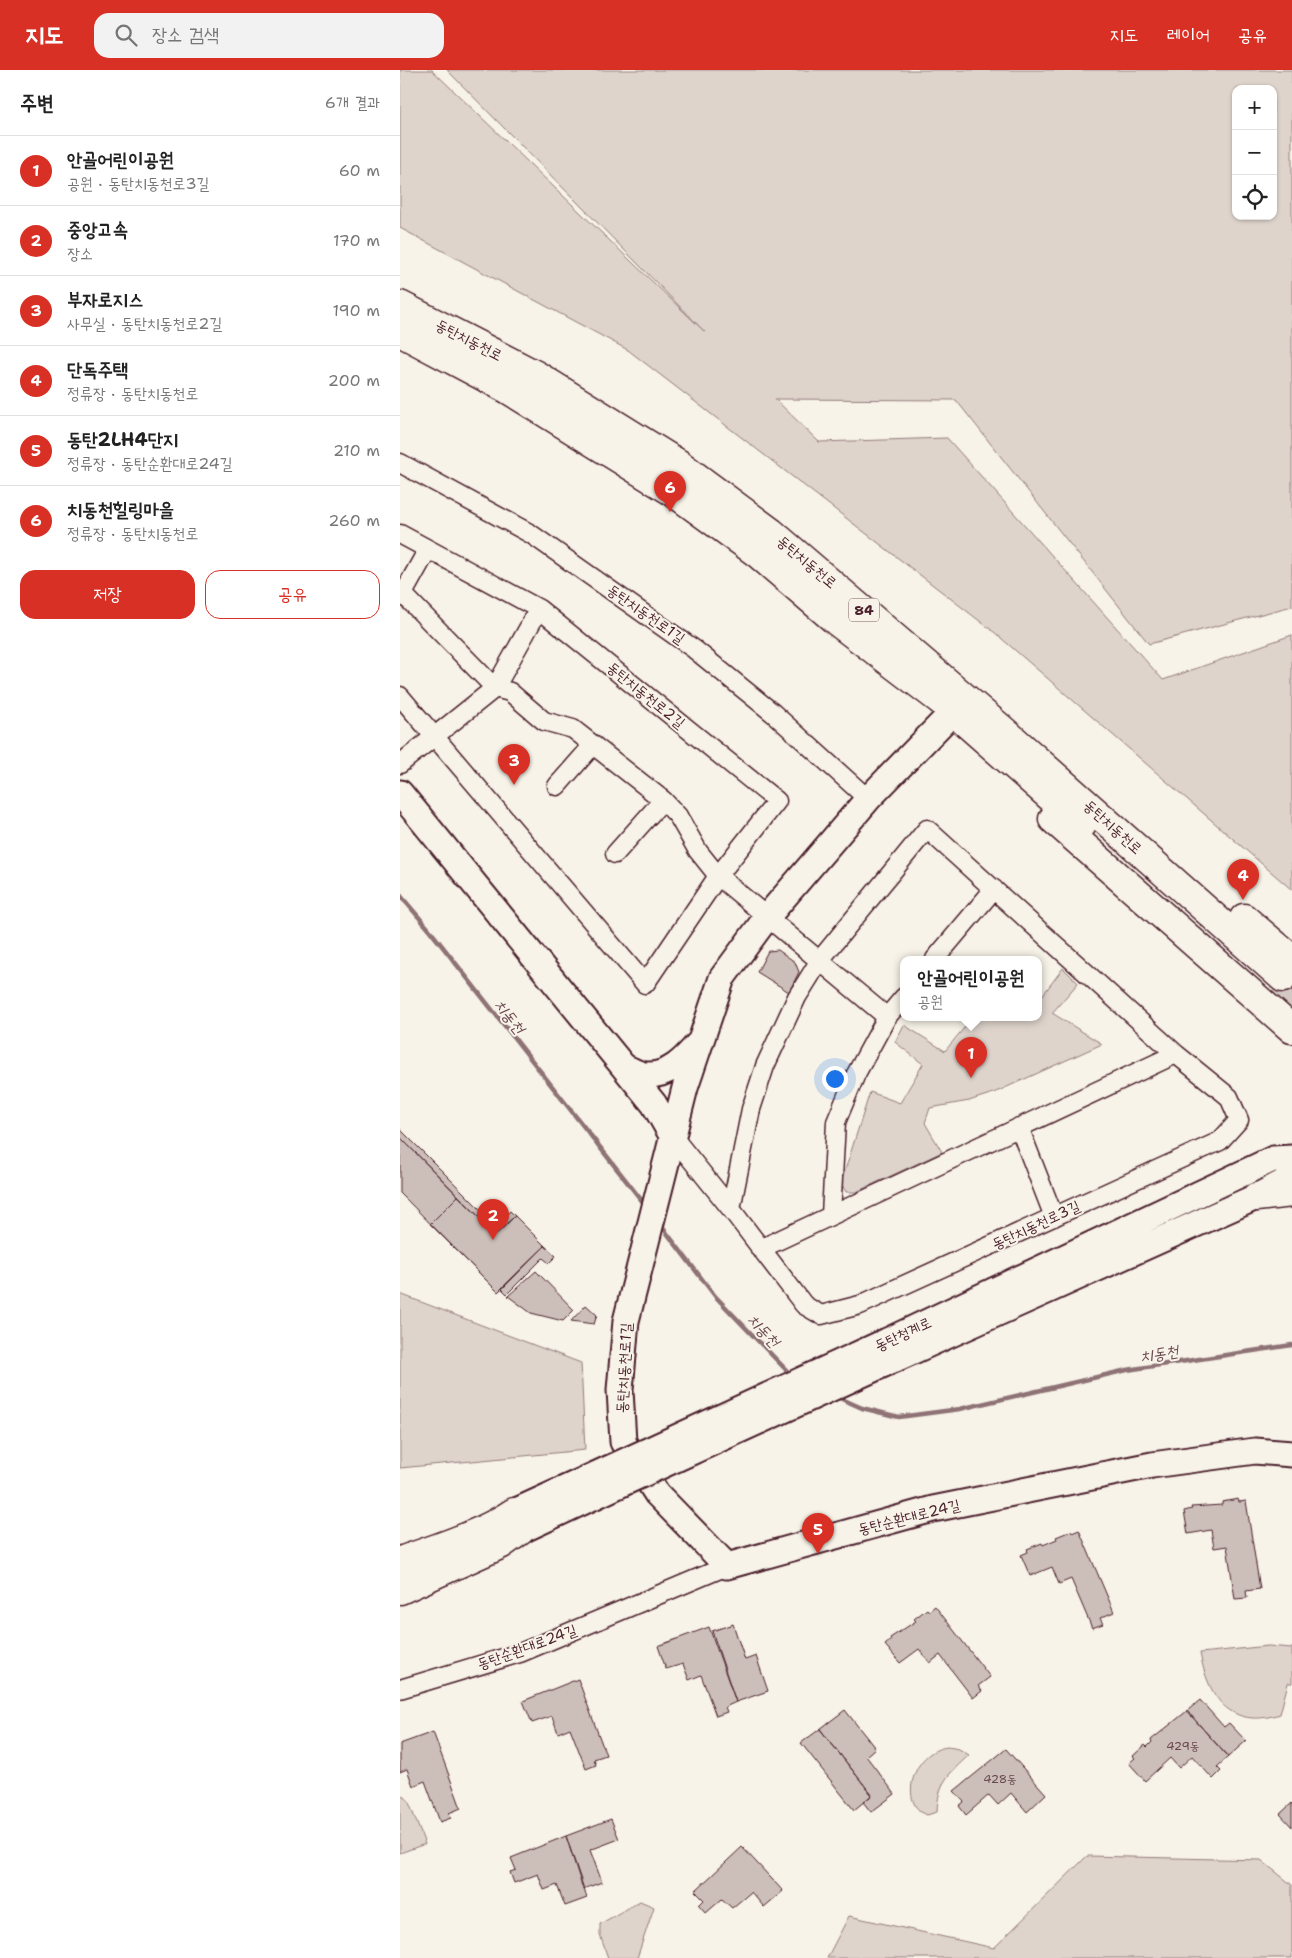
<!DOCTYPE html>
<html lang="ko">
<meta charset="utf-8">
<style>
:root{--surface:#fff;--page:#f2f2f2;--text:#222;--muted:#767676;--line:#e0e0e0;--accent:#d93025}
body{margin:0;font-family:"Shantell Sans","Poor Story",sans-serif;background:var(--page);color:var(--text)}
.controls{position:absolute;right:15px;top:15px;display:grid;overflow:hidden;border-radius:10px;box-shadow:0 1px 4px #0004}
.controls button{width:45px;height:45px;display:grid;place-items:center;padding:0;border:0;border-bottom:1px solid var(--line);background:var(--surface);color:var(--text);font:25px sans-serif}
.you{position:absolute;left:434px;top:1008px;width:18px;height:18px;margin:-12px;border:4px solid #fff;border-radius:50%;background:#1a73e8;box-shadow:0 0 0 8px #1a73e833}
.badge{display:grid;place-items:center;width:32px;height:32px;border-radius:50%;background:var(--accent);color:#fff;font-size:16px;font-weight:700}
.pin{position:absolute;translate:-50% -41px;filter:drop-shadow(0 1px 2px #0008)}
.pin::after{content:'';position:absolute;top:26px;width:18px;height:15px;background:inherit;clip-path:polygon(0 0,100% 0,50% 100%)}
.popup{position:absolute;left:500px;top:886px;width:142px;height:65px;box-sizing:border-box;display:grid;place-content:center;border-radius:10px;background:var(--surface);filter:drop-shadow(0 1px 4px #0005);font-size:16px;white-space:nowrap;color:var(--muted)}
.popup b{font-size:19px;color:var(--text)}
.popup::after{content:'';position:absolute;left:50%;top:100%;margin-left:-10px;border:10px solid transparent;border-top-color:var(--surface)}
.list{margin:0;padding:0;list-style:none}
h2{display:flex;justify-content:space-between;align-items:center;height:65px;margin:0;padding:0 20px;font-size:21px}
h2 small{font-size:16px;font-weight:400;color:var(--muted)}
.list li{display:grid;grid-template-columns:32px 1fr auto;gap:15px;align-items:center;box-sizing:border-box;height:70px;padding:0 20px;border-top:1px solid var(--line)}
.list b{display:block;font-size:19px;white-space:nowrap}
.list p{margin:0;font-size:16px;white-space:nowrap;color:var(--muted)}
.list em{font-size:16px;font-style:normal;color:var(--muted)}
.actions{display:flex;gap:10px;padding:15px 20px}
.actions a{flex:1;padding:11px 0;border:1px solid var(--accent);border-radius:15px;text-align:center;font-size:18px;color:var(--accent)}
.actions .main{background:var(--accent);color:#fff}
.icon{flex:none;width:28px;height:28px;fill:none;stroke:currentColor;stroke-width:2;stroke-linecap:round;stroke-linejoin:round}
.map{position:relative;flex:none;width:892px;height:1888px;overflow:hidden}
header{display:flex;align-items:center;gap:30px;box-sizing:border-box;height:70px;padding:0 25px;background:var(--accent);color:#fff}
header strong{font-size:24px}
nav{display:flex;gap:28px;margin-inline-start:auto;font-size:18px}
.search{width:350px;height:45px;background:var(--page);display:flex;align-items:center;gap:12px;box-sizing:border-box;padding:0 18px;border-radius:15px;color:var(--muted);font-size:19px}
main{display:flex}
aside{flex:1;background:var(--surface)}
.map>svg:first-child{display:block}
.green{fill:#ded4cc;stroke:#947a7c;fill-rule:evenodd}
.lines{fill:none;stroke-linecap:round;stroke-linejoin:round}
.stream{stroke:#8e7275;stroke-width:4.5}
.building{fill:#ccbfb9;stroke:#4a1f2b}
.primary-tunnel{stroke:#d4c9c2;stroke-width:28;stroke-dasharray:28 14;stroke-linecap:butt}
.street-casing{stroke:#4a1f2b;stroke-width:21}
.secondary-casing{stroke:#4a1f2b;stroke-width:29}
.primary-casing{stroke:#4a1f2b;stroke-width:31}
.highway-casing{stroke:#4a1f2b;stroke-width:31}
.street{stroke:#f7f3e8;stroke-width:18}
.secondary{stroke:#f7f3e8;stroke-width:25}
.primary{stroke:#f7f3e8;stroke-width:28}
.highway{stroke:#f7f3e8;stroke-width:28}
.secondary-bridge-casing{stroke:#4a1f2b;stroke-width:29;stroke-linecap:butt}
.secondary-bridge{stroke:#f7f3e8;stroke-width:25}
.labels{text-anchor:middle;stroke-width:4;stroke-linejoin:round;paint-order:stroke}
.number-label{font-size:12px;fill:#6a474e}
.shield{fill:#f7f3e8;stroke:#7e5f64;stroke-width:1}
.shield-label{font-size:14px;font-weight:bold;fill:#4a1f2b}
.street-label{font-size:15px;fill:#4a1f2b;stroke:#f7f3e8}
.water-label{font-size:16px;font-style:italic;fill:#6c4950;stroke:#f7f3e8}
</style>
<header>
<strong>지도</strong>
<div class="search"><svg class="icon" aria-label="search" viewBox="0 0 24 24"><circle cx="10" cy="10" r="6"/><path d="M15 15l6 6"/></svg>장소 검색</div>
<nav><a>지도</a><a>레이어</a><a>공유</a></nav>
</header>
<main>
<aside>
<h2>주변<small>6개 결과</small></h2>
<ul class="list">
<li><span class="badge">1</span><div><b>안골어린이공원</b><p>공원 · 동탄치동천로3길</p></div><em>60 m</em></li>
<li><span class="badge">2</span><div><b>중앙고속</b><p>장소</p></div><em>170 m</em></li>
<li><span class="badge">3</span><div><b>부자로지스</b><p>사무실 · 동탄치동천로2길</p></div><em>190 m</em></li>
<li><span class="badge">4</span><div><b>단독주택</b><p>정류장 · 동탄치동천로</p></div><em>200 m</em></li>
<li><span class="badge">5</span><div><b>동탄2LH4단지</b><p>정류장 · 동탄순환대로24길</p></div><em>210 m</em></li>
<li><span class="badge">6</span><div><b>치동천힐링마을</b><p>정류장 · 동탄치동천로</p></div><em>260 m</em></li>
</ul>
<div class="actions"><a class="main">저장</a><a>공유</a></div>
</aside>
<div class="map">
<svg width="892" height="1888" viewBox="0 0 892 1888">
<rect width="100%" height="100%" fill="#f7f3e8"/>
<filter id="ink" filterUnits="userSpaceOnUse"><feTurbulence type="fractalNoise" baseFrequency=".02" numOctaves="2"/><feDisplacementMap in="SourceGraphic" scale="10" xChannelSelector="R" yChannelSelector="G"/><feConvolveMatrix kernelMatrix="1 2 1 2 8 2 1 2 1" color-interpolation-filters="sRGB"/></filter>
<g filter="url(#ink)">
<path class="green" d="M0 0H32L305 262 47 0H892V536L749 574 556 330 375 329 419 372 547 368 763 610 892 565V820L594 562 228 280 0 158ZM836 19H873V146H836Z
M663 898 678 913 652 943 702 974 596 1022 569 1031 530 1038 525 1053 542 1082 456 1122H446L441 1113 470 1022 500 1033 523 994 495 972 504 955 545 981 573 947H638L639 924 642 926Z
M0 1224 181 1293 185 1380 0 1398Z
M868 1576 892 1578V1613H888L880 1644C830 1660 808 1627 800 1583Z
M548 1677 559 1679 569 1685C548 1705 538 1712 537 1742L527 1745C498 1735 512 1680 548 1677Z
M0 1724 8 1730 25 1774 0 1783Z
M687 1786 861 1790 892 1815V1888H427L449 1846 594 1878Z
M240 1831 254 1837 237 1888H208L200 1865V1854Z"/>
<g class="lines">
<path class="stream" d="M0 825 28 858 246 1136
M260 1154 315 1226 392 1306
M435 1326 462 1338 499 1347 560 1339 727 1300 892 1275"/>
</g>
<path class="building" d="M378 880 395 892 399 902 389 922 357 902 368 881Z
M0 1059 96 1155 110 1141 115 1146 96 1164 0 1067Z
M0 1067 96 1164 115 1146 145 1176 98 1222 0 1123Z
M58 1126 96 1164 115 1146 145 1176 98 1222 30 1154Z
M145 1176 156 1186 149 1193 143 1188 107 1224 102 1219Z
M136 1201 174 1240 163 1251 131 1243 108 1226Z
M186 1235 197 1245 194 1254 171 1251Z
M838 1429 839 1432 846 1431 860 1519 846 1521 847 1528 835 1529 827 1476 814 1478 811 1460 788 1464 784 1441 792 1439 791 1437 822 1435V1432Z
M679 1460 714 1542 700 1548 703 1554 692 1558 671 1509 659 1514 652 1497 630 1506 621 1485 628 1482 627 1479 642 1473 643 1475 657 1469 656 1467 671 1461 672 1463Z
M535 1536 590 1607 578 1616 582 1621 573 1628 540 1585 530 1593 519 1579 500 1593 485 1575 491 1570 490 1568 516 1551 514 1549 527 1539 529 1541Z
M333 1554 345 1590 356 1586 368 1621 336 1632 312 1561Z
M309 1557 336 1632 325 1637 327 1642 316 1646 301 1605 289 1610 283 1594 266 1599 258 1576Z
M178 1609 206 1685 194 1689 196 1695 186 1699 170 1658 158 1663 152 1646 132 1653 123 1631Z
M800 1630 824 1657 829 1653 846 1671 828 1687 787 1641Z
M445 1640 475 1678 466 1686 495 1724 471 1742 463 1732 472 1725 420 1659Z
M787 1641 828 1687 817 1697 821 1701 813 1709 792 1686 779 1698 770 1688 745 1711 729 1693 735 1688 733 1686 745 1675 747 1677 752 1672 751 1670Z
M420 1659 472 1725 454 1740 401 1673Z
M33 1662 61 1738 49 1743 51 1748 40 1752 25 1711 13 1716 7 1699 0 1702V1674Z
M606 1679 646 1724 627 1742 611 1723 598 1735 589 1725 566 1745 559 1736 564 1732 554 1721Z
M892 1733V1757L880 1744Z
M211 1749 219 1769 190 1780 202 1812 183 1819 166 1766Z
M166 1766 187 1828 165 1836 157 1815 144 1820 138 1804 114 1813 110 1802 116 1800 111 1788Z
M342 1777 383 1821 364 1837 351 1822 332 1838 322 1829 306 1843 299 1835 304 1830 295 1821Z"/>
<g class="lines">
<path class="primary-tunnel" d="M873 919 892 936"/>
<g class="street-casing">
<path id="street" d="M0 393 131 464 294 579 373 643 468 729
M0 464 139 539 377 731 318 806 245 914 0 626
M28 479 3 524 95 618 110 622 144 651 173 659 263 730 278 746 298 781 318 806 487 947
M0 694 95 618 139 539
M157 716 193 675
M215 784 263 730
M535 889 594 819
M619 1057 654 1147
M273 1067 331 1139 404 1235 421 1245 460 1235 820 1071 839 1050 829 1027 776 984 527 759 420 890 397 927 365 996 351 1039 331 1139
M431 1145 436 1052 456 1004 487 947 504 927
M360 1179 776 984
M0 1619 120 1583 327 1496"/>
</g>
<g class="secondary-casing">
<path id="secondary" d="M543 652 468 729 367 847 322 908 285 1018 226 1251 220 1320 223 1372 257 1424 327 1496 533 1439 752 1395 855 1381 892 1384
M0 723 254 1034 273 1067
M224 997C230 999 239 1005 246 1005 269 1006 284 990 298 974
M487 1271 873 1089 892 1088
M493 1290 856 1127 884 1112 892 1101
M114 1442 208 1399
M120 1461 221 1414"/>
</g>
<g class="primary-casing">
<path id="primary" d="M0 235 136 305 279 394 371 462 611 667 883 908
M0 262 109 320 273 422 358 484 436 551 540 630 682 755
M653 749 892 959
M844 848 892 889
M856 1127 892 1123"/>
</g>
<g class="highway-casing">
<path id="highway" d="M0 1491C39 1477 80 1465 114 1442
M0 1520 102 1474 120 1461"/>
</g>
<use href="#street" class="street"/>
<use href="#secondary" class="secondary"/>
<use href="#primary" class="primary"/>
<use href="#highway" class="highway"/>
<g class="secondary-bridge-casing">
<path id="secondary-bridge" d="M208 1399 487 1271
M221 1414 493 1290"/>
</g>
<use href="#secondary-bridge" class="secondary-bridge"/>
</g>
</g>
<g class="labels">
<g class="number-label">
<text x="783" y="1680">429동</text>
<text x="600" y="1713">428동</text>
</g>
<rect class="shield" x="449" y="528.5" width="30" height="23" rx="4"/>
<g class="shield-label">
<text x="464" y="545">84</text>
</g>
<g class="street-label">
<text transform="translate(69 270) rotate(27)" y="5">동탄치동천로</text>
<text transform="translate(407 492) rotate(40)" y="5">동탄치동천로</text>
<text transform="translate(246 544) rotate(35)" y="5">동탄치동천로1길</text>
<text transform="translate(246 625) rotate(39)" y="5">동탄치동천로2길</text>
<text transform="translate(713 757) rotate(42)" y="5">동탄치동천로</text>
<text transform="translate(636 1155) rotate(-25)" y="5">동탄치동천로3길</text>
<text transform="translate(503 1264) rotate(-25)" y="5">동탄청계로</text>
<text transform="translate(224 1298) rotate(-87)" y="5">동탄치동천로1길</text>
<text transform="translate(509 1447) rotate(-14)" y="5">동탄순환대로24길</text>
<text transform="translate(127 1577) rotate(-20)" y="5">동탄순환대로24길</text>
</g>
<g class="water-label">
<text transform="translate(110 946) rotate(52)" y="6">치동천</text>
<text transform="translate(364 1260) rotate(47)" y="6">치동천</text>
<text transform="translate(759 1283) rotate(-9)" y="6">치동천</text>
</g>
</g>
</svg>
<div class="controls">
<button>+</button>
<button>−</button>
<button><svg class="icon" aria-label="locate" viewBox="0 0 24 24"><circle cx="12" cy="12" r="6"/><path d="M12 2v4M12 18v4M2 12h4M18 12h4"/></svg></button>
</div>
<div class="you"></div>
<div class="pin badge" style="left:571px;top:1008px">1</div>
<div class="popup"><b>안골어린이공원</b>공원</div>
<div class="pin badge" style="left:93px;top:1170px">2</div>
<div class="pin badge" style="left:114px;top:715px">3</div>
<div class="pin badge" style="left:843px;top:830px">4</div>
<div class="pin badge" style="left:418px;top:1484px">5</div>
<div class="pin badge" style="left:270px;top:442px">6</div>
</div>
</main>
